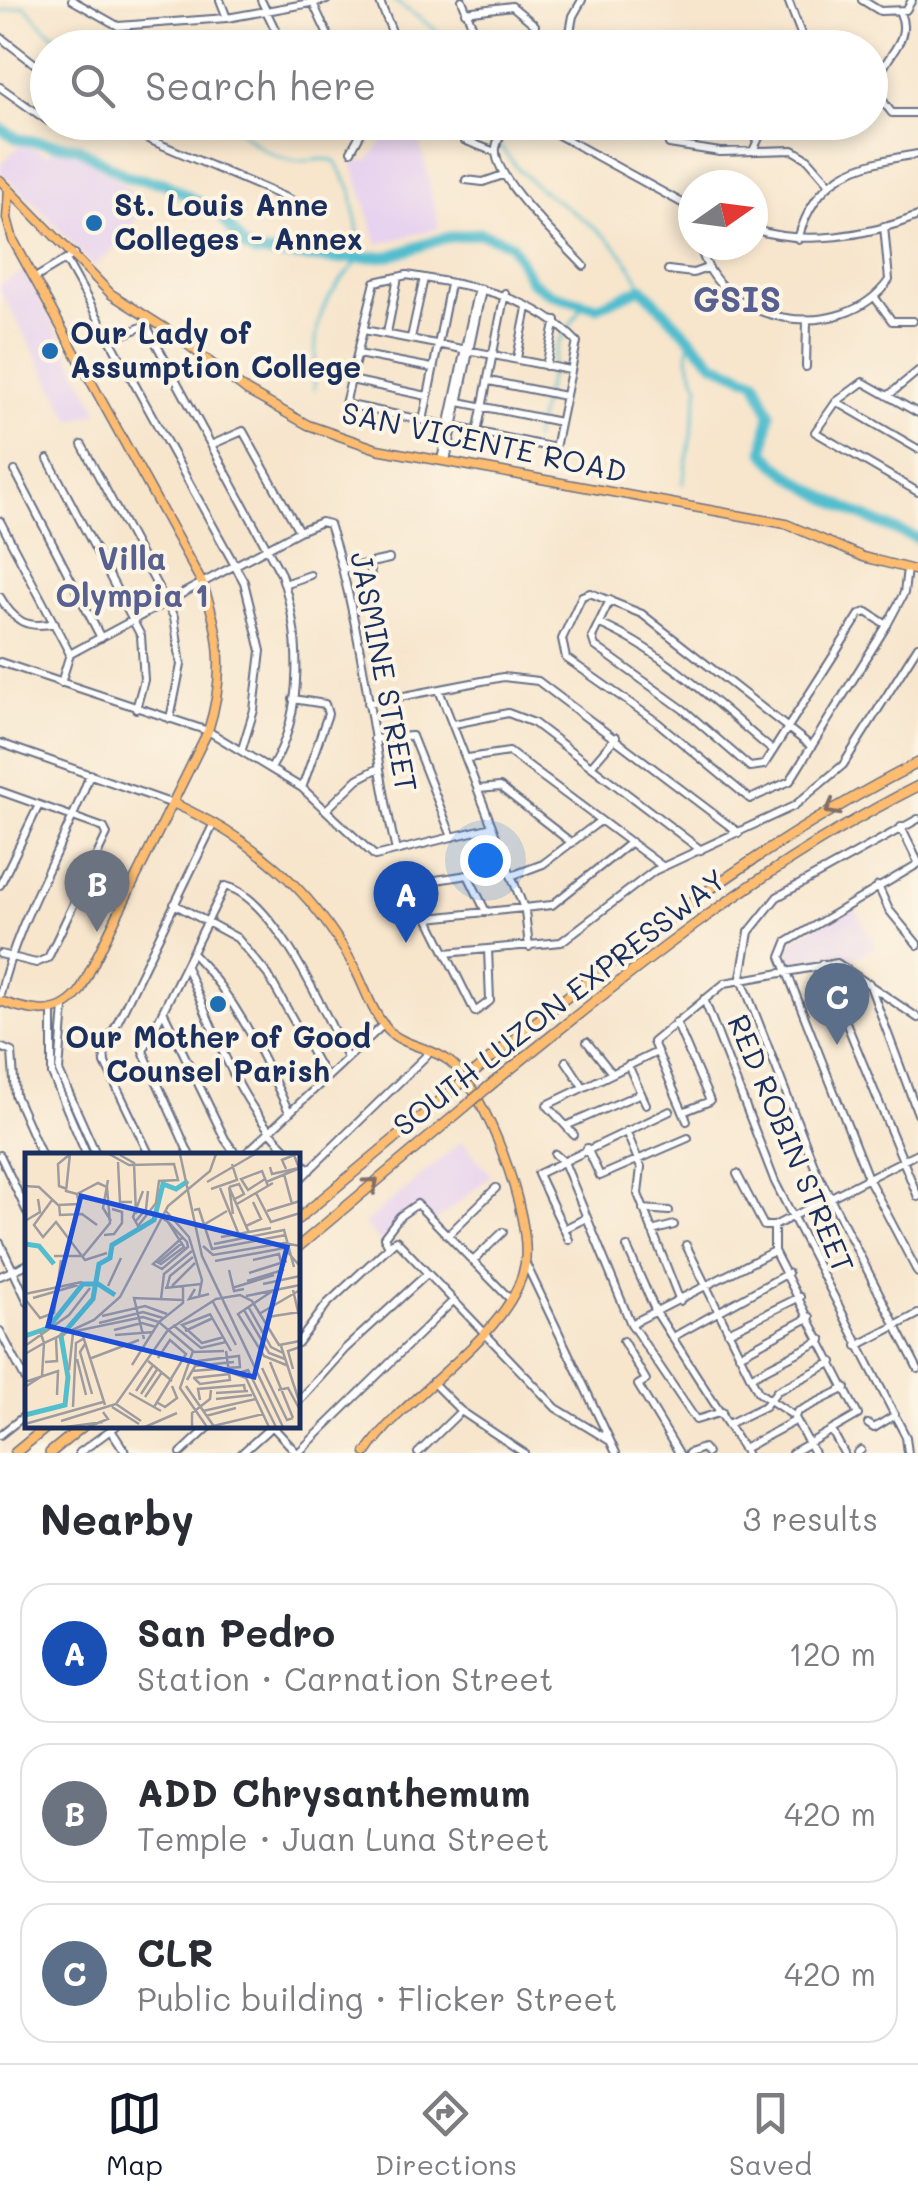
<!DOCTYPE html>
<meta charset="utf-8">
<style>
:root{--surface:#fff;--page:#f7f7f7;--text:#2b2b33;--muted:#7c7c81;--line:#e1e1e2;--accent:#111827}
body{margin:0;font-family:Mali,sans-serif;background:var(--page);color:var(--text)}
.compass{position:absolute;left:678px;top:170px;width:90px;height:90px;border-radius:50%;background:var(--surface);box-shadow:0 5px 15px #0003;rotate:76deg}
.you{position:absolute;left:485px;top:860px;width:35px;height:35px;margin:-25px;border:8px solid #fff;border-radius:50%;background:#1a73e8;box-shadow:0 0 0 15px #1a73e833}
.badge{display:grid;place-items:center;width:65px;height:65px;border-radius:50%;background:var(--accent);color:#fff;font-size:32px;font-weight:700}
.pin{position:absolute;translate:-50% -82px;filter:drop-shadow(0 2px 5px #0008)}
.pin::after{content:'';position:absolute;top:52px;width:35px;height:30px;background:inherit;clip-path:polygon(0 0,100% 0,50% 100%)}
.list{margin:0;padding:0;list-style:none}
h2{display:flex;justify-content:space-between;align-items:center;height:130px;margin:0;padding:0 40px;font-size:42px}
h2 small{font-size:32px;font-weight:400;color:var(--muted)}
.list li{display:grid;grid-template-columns:65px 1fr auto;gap:30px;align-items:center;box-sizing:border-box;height:140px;margin:0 20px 20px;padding:0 20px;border:2px solid var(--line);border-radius:30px}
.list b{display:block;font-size:38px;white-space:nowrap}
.list p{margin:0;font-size:32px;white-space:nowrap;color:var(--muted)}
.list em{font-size:32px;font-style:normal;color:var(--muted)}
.icon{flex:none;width:55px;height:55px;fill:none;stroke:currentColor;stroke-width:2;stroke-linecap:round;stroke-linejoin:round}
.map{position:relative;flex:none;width:918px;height:1453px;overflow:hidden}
.search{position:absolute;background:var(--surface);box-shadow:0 5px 15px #0003;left:30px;right:30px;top:30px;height:110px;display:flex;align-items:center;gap:25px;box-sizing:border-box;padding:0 35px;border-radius:55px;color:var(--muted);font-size:38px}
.sheet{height:610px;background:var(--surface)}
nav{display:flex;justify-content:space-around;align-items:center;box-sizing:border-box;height:140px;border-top:2px solid var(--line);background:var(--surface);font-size:28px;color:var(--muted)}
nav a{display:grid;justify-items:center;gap:5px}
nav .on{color:var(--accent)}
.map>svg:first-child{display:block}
.built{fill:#e7d2ef}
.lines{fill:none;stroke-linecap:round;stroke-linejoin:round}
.stream{stroke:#52bece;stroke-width:2.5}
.river{stroke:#52bece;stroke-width:11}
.minor-casing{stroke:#686f84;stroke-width:10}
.major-casing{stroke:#686f84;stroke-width:11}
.highway-casing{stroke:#686f84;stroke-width:12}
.minor{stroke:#fff;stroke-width:6}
.major{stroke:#fdbc70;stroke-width:8}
.highway{stroke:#fdbc70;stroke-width:9}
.highway-bridge-casing{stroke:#686f84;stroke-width:12;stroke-linecap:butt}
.highway-bridge{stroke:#fdbc70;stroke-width:9}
.oneway{stroke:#816e66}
.poi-dot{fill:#1f6fb2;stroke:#fcf5e5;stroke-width:4}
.labels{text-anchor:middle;stroke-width:8;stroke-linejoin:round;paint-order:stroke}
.poi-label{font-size:30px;font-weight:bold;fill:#1b2f5e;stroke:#fcf5e5;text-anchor:start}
.street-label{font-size:30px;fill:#1b2f5e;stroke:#fcf5e5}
.neighbourhood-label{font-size:32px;font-weight:bold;fill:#576090;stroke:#fcf5e5}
.quarter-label{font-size:35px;font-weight:bold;fill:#576090;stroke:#fcf5e5}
.inset-river{fill:none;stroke:#52bece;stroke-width:5}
.inset-road{fill:none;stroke:#9f9ca0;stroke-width:2.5}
.view{fill:#1d4ed8;fill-opacity:0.15;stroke:#1d4ed8;stroke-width:5}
.inset-edge{fill:none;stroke:#1b2f5e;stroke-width:5}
</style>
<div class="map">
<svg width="918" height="1453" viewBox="0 0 918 1453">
<rect width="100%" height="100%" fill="#fcf5e5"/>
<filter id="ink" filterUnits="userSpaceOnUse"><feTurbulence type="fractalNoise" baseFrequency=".01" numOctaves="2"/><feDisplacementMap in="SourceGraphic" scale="20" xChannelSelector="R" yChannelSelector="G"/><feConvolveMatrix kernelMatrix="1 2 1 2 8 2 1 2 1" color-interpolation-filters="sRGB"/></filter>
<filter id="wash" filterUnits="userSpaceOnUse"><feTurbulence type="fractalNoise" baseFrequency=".0048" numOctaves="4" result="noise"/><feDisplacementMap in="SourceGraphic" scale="40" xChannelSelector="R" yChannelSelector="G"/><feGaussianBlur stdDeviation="2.25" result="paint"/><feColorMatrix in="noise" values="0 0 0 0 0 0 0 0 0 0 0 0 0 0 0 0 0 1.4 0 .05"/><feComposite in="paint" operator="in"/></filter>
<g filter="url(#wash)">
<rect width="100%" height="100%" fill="#f7e5cc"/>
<path class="built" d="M395 123H416L439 228 378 244 352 162 369 160Z
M22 143 47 155 53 149 91 154 145 206 122 241 94 267 35 203 0 173V165Z
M25 270 99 412 72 421 0 290V285Z
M853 903 875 947 848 962 835 957 787 963 789 944Z
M462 1141 491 1175 433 1224 420 1209 380 1243 364 1224Z"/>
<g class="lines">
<path class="stream" d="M393 0 435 29 448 48
M0 12 25 6 45 28 72 48
M234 122C246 141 273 158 295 161 311 163 320 156 335 161L351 189 362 257C311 309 317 323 314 390
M483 122C498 143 513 166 533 183 577 219 619 232 642 288
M533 439 558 344 583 305
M683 484 699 386 688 359 690 335"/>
<path class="river" d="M0 128 18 139 77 147 128 177 164 183 221 215 243 246 255 253 336 259 390 256 444 238 480 233 511 244 531 281 551 294 597 307 642 288 714 363 756 381 770 413 764 451C790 486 875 523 918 539"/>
</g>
</g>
<g filter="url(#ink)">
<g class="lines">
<g class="minor-casing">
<path id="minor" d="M72 0 118 26 227 18 327 0
M220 0 227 18
M261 0 284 48
M379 0 391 29
M462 0 481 48
M788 0 803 39 799 48
M862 0 880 11 906 10 912 0
M312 1 334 48
M465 12 512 6 535 25 531 48
M900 13C918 53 851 67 892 113H918
M0 37 48 74
M803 39 829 38 826 48
M567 48 573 16 582 0
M0 87 48 121
M108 122 317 211
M319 122 322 128
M469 122 464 140 495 152
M513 122C505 130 497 137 496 148 492 178 563 243 584 266
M535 122 693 209
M669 144 720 152 793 150 808 159 828 182
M351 151 367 122
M753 151 766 122
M466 180 483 182 503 175
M753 229C804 246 868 236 918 216
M798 239C816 175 855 164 918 154
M700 245C718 326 843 346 889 280L884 226
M66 260 244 582 261 651 254 710 242 749
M668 270 693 273 707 268
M407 275C470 286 532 294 577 342L555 448 345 404 375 282Z
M35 278 75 254
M876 299 892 321H913
M364 330 570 370
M387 333 398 277
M411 338 424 278
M111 340 146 325 281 574C301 633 305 711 272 767
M358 354 432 368
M517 358 527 308
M546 366 556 320
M806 367 807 321
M351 380 427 396
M489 381 565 396
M889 395 918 371
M459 402 560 422
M837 402 918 449
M918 413 863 382 836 402 815 432 918 492
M423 421 450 284
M477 433 505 293
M82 445 174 617 181 665 170 719
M211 445 243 431 299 531
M48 459 141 636 144 680 136 709
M441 460 478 288
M446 461 482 289
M15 471 101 638
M0 521 70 654 61 683
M368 564 372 579
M343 569 389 559
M284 584 310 575
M0 597C14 622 27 629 55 623
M610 600 592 637 595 646 684 710 750 767 764 765 860 614 867 612 887 625
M600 624C665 652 719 706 773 751
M70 654 299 531 321 522 329 524C364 630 371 743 396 851
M0 662 208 731 302 788 375 856 492 827
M439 690 525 911 529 947
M293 699 325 704 328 714 302 788
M368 703 503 677 538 681 739 833
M454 724 508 713 534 723 701 850
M374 739 412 736 452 837
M0 743 173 804
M811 746 642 614 590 593 582 596 562 639 566 658 657 722 750 799 790 781 887 625 904 593 907 569
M468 758 509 752 662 866
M592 765 616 737
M479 789 500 787 572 843
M0 791 104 828 107 834 48 958 36 963 0 954
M328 808 358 779 377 769
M918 819 777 897 749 932 741 977 816 1170 918 1369
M901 827 918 862
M918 864 787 942 781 957 868 1178 918 1273
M511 876 543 864 600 821
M0 885 39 805
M878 886 889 910 918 945
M174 904 237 938 268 975 326 1078
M486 912 468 875 417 883 414 889 475 1012 490 1001 488 949
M429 918 552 905 631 842
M192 953C237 999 262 1054 289 1112
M446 953 561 942 654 871 794 806 843 765 918 646
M822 964 918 1197
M186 967C216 1033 238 1107 294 1156
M869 983 918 1114
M0 995C18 917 63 849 90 774
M704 999 775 1182 906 1437 908 1453
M64 1007 59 1071 97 1156
M163 1011 225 1139 237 1156
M52 1012V1074L87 1156
M676 1022 710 1101 683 1112
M587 1042 611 1072
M0 1047 12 1052 15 1095 42 1156
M566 1061 582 1085
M628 1065 646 1104
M687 1121 653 1042 725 983 837 963 918 1018
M568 1125 641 1093
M626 1131 641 1167 638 1194 680 1301
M574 1135 547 1105 657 1052
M587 1148 600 1176 688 1138
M555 1154 564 1162 631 1324 696 1420 722 1412
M0 1155 28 1214
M150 1156 105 1063 104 1050 214 823
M190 1156 143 1051 225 886C275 897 325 1014 347 1058
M243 1156 384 1024
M298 1159 310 1170
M737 1174 764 1226H774L918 1153
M298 1181 431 1051
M643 1209 669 1211
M564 1229 586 1218
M652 1231 674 1225
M448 1235 496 1188
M569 1240 538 1174 670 1111
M0 1243 28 1302
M686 1245 758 1392 794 1416 814 1453
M389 1246 384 1237 400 1216 417 1204 511 1300
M627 1247 656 1312 746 1453
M774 1251 858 1415 792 1453
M473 1261 503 1232
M526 1264 616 1453
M0 1276 28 1264
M631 1324 774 1251V1226
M0 1331 28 1384
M728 1332 800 1297
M673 1337 788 1273
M623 1341 646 1380 638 1385 679 1453
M298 1343 327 1304 396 1240 556 1408 610 1441
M857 1346 918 1314
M739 1355 810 1317
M750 1377 822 1340
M432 1382 461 1411 524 1453
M298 1402 345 1349 427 1274
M730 1423 765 1406 777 1391 833 1362
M868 1424 874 1428 895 1415
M272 1426 297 1453
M111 1430 126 1453
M832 1431 844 1453
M0 1435 28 1413
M743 1449 793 1422 797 1412 846 1388
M79 1453 116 1426
M181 1453 210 1426
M242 1453 272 1426
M298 1453 453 1301
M418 1453 461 1411
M689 1453 703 1448 707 1453
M857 1453 861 1450"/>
</g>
<g class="major-casing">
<path id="major" d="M0 180 111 294 174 334 247 391 308 425 377 449 786 524 863 557 918 571
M175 804C252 839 310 887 352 963 364 984 371 1012 388 1030 403 1046 431 1047 449 1061 486 1090 532 1216 525 1263 514 1335 406 1391 366 1453
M0 1001C30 1011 58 1020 80 991L208 731C225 677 222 635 202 583L13 240 7 218 9 189"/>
</g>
<g class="highway-casing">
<path id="highway" d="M478 1069C618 954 756 845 918 763
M487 1088C624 976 760 866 918 786
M298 1219 458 1086
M298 1247 465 1107
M15 1453 48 1426
M50 1453 83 1426"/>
</g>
<use href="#minor" class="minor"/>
<use href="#major" class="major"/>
<use href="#highway" class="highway"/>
<g class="highway-bridge-casing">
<path id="highway-bridge" d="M458 1086 478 1069
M465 1107 487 1088"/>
</g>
<use href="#highway-bridge" class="highway-bridge"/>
</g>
<defs><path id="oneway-chevron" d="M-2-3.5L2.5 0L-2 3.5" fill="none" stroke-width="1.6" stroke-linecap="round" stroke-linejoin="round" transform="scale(2.5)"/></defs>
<g class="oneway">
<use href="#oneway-chevron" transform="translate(832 809) rotate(151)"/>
<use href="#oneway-chevron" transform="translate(372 1184) rotate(-40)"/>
</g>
</g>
<g class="poi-dot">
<circle cx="94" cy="223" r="10"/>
<circle cx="50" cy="351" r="10"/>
<circle cx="218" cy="1004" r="10"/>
</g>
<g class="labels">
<g class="poi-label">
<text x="114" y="216">St. Louis Anne<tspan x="114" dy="34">Colleges - Annex</tspan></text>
<text x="70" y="344">Our Lady of<tspan x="70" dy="34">Assumption College</tspan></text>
<text x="218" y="1048" text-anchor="middle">Our Mother of Good<tspan x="218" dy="34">Counsel Parish</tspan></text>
</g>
<g class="street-label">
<text transform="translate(484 443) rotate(12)" y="10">SAN VICENTE ROAD</text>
<text transform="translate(383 672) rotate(79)" y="10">JASMINE STREET</text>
<text transform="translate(560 1003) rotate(-38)" y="10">SOUTH LUZON EXPRESSWAY</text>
<text transform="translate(790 1144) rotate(67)" y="10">RED ROBIN STREET</text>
</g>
<g class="neighbourhood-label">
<text x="132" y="570">Villa<tspan x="132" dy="37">Olympia 1</tspan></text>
</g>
<g class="quarter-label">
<text x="737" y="312">GSIS</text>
</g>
</g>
<g transform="translate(25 1153)">
<rect width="275" height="275" fill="#f7e5cc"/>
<path class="inset-river" d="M0 91 14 93 29 111M0 183 23 175 58 131H73L90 142M0 262 40 252 43 224 36 183 68 146 74 111 85 105 87 92 129 67 138 31 151 36 163 28"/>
<path class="inset-road" d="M45 1 41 38 52 41M84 1 104 12 149 11 153 27 134 28 131 50 113 73 108 64 118 38M155 1 177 103 258 274M95 2 109 10 111 61M93 9 95 49H107M245 14 247 21 274 15M261 16 257 7 269 2 274 15M259 21 267 51M240 26 223 37 216 26 237 18 243 33M83 27 78 55 86 68M182 29 230 1M241 29 275 15M0 33 14 34 33 52 54 51 52 41M204 34 214 31 219 41 208 47M195 35 214 82M42 36 34 33 33 11 44 2M186 36 212 27 207 11M231 40 246 69 275 60M27 47 9 72 18 84 31 69 60 107 82 100M34 51 35 62 57 61 72 72M212 51 248 30M140 57 164 84 177 127 174 143M169 57 174 56 187 96 261 82M242 58 275 48M208 61 204 34 224 80M136 64 143 69 162 89 163 94 137 116 128 111 158 84M0 68 15 59 13 46M110 69 121 56 123 38M221 73 236 66 228 49M175 74 202 58M79 82 89 81 97 70V59L87 56M196 84 246 75M189 91 259 77 269 114M178 93 188 102 259 90 275 93M29 103H58L85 70 82 34 73 30 52 41M130 108 136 111 159 94 143 69M190 108 259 95 274 112M133 110 157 90M204 117 209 138 219 136M224 120 262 108M222 128 258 117 254 101 228 107M238 131 275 123M83 133 96 105M147 133 170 110M142 134 145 123 168 104M140 135 176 131M207 135 249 122M170 136 164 146 184 141M249 137 213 161 239 203 261 212M268 137 275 167M0 141 57 129M221 143 275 132M8 145 53 132M0 146 15 165 29 160 36 107M136 146 139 121 167 98M188 149 211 192M224 155 246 194 258 200M219 157 244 200 260 206M185 161 206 198M186 161 157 172 177 190 199 184M234 161 275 137M77 163 120 153 142 161M243 164 274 159M74 170 118 159 138 165M148 172 176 195 201 189M89 177 117 170 131 174M143 177 191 146 215 142 227 148 254 192 275 188M51 178 118 164 134 169 168 198 155 235 182 274M160 178 188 165M57 180 80 252M90 182 129 179M119 186 109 145 158 147M60 191 55 199 67 241M0 193 44 162 65 135M256 193 275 251M168 199 199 198M0 201 19 190 15 178M52 206 61 242M64 206 114 187M123 208 147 228M20 209 32 208 31 185M245 209 268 265M107 212 134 169 158 150V132M170 213 209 209M237 215 262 267 268 265M268 216 263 198 275 194M44 217 48 180M168 225 205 221M169 225 175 231 205 227 201 198M162 227 173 208 214 203 215 214 167 218M0 229 33 218 32 242M161 233 188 272M0 234 17 223 19 190 69 167 95 144 143 53 185 18 191 1M253 237 263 235 275 257M111 238 128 212M104 240 136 258M191 240 223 238M116 241 133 215M120 244 137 219M191 246 227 242M175 247 173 236 219 232 220 238M133 250 140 254 152 245 147 233M91 251 116 268M48 254 51 190 58 186M87 254 114 271M129 254 161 201 145 187 133 205M178 258 231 246M181 263 211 255M36 268 91 251 143 177M0 271 78 249M41 274 78 269M63 274 83 266 78 259M120 274 152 260M167 274V260L185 246 186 237M184 274 238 261M244 274 221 225 210 221 223 217 251 274"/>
<path class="view" d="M56 43 262 94 229 224 23 173Z"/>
<rect width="275" height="275" class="inset-edge"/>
</g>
</svg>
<svg class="compass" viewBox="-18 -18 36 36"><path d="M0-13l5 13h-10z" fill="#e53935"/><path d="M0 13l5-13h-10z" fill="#7c7c81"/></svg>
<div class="you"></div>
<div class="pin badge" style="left:406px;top:943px;background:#1a4fb4">A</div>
<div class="pin badge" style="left:97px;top:932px;background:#6b7280">B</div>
<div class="pin badge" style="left:837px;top:1045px;background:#5c6f8a">C</div>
<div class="search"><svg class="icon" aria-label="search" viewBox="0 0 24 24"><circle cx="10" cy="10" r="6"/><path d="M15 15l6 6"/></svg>Search here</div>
</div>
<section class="sheet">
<h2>Nearby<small>3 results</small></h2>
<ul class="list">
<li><span class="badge" style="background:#1a4fb4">A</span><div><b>San Pedro</b><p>Station · Carnation Street</p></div><em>120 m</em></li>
<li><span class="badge" style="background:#6b7280">B</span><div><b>ADD Chrysanthemum</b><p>Temple · Juan Luna Street</p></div><em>420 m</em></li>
<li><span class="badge" style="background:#5c6f8a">C</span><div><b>CLR</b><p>Public building · Flicker Street</p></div><em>420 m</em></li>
</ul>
</section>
<nav>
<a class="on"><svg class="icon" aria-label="map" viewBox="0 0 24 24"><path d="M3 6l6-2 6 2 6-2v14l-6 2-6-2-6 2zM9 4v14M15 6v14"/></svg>Map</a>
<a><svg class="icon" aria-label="directions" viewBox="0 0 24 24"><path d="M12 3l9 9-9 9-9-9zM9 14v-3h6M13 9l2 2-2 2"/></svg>Directions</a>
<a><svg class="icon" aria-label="saved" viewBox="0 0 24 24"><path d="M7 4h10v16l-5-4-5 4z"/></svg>Saved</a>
</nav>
